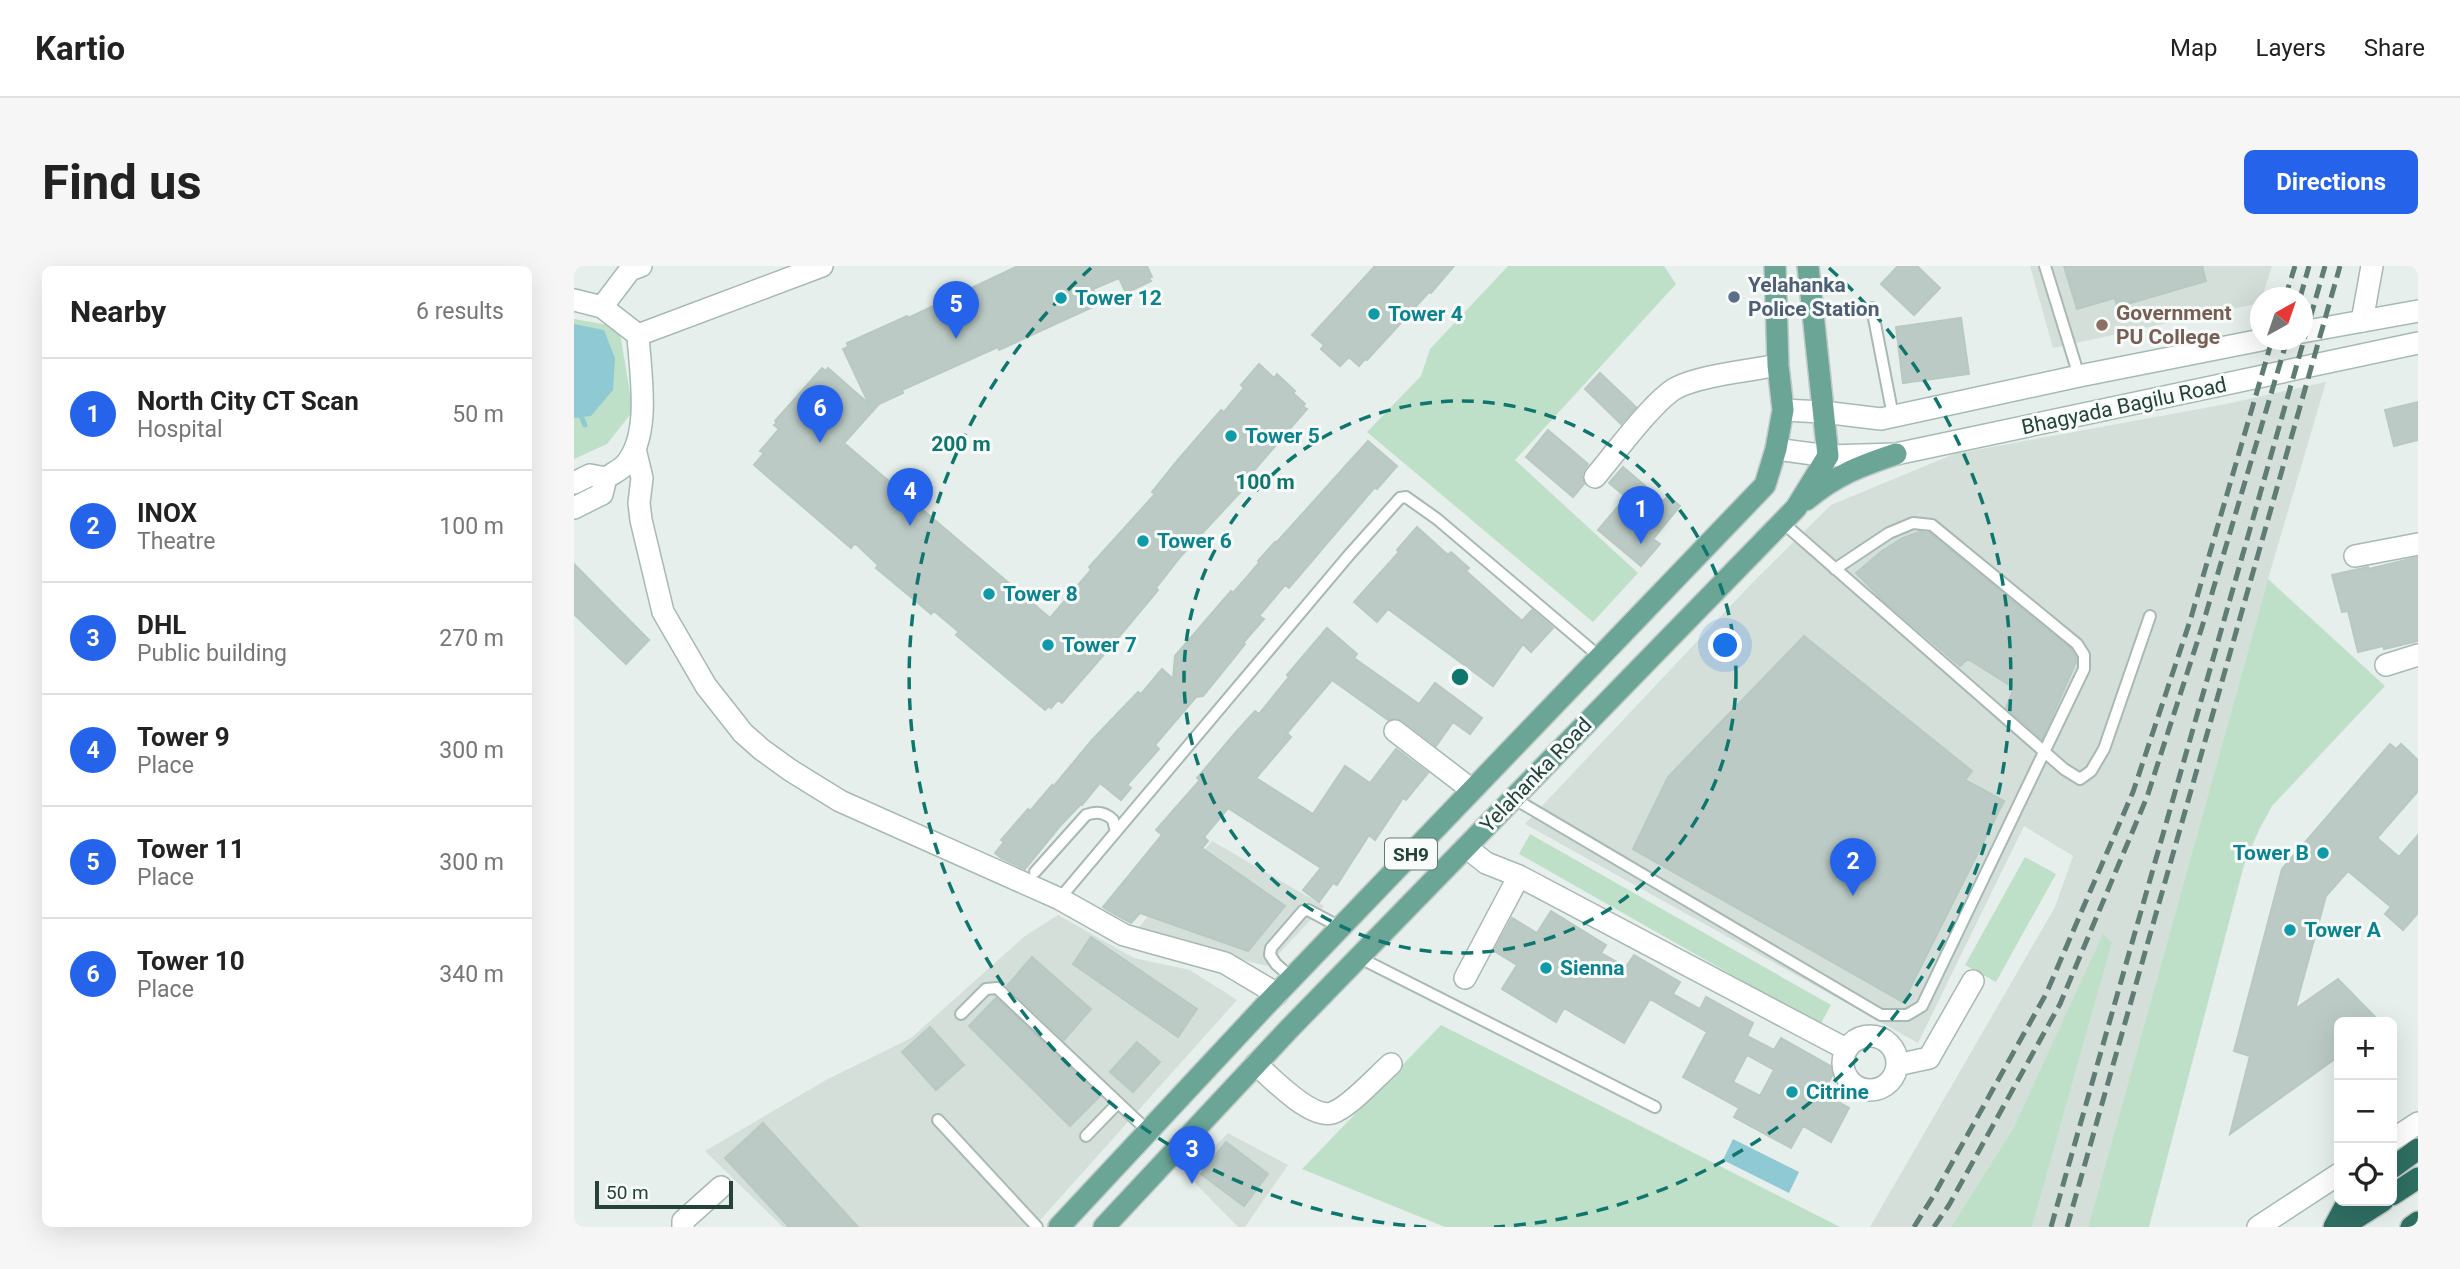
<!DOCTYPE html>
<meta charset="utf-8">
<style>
:root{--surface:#fff;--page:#f6f6f6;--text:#222;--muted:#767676;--line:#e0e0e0;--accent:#2563eb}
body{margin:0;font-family:Roboto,sans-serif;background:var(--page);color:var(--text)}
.controls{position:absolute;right:21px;bottom:21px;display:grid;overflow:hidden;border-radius:10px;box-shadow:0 7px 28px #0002}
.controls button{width:63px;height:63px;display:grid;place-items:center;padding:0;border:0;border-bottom:2px solid var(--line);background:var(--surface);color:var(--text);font:35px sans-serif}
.compass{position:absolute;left:1676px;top:21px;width:63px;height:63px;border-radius:50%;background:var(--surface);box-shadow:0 7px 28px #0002;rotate:40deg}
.scale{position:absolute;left:21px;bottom:18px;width:138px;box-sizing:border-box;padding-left:7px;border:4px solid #24423a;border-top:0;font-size:19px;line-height:24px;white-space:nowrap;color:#24423a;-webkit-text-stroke:5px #f7fbf9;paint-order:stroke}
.you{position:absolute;left:1152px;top:380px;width:24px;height:24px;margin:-18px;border:5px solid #fff;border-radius:50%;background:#1a73e8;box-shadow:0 0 0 10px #1a73e833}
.badge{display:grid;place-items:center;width:46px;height:46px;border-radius:50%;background:var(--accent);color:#fff;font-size:23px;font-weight:700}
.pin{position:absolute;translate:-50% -58px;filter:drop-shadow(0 2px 4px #0008)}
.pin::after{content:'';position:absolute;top:37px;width:24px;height:21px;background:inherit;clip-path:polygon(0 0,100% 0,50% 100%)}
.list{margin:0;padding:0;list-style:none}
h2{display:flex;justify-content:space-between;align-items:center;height:91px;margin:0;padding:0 28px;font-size:30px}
h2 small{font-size:23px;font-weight:400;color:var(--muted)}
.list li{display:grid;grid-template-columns:46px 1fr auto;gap:21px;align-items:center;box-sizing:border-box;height:112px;padding:0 28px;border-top:2px solid var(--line)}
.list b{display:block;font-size:26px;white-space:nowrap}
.list p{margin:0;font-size:23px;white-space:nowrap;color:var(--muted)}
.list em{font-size:23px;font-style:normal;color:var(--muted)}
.icon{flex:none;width:38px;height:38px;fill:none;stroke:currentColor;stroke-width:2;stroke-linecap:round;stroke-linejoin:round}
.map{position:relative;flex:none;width:1844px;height:961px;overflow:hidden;border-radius:10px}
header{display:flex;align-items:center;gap:42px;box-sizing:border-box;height:98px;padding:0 35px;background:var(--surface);border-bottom:2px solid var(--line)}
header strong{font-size:33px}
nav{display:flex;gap:38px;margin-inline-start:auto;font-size:24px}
.intro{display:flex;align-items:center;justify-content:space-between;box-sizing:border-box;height:168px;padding:0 42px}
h1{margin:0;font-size:49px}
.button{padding:18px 32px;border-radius:10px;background:var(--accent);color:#fff;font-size:24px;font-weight:700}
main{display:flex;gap:42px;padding:0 42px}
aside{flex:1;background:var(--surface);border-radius:10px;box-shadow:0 7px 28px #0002}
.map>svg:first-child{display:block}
.built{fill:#d4dfda}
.green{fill:#bfe0c8}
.water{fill:#8ec9d4}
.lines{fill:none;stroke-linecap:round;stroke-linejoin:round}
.stream{stroke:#8ec9d4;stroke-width:5}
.building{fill:#bbcac4;stroke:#b8c9c2;stroke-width:2;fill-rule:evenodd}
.lane-casing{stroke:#a8b8b2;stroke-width:14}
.street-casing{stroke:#a8b8b2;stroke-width:24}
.secondary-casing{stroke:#a4bbb3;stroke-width:24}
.primary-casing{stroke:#c2cac8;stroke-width:24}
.highway-casing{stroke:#c2cac8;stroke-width:24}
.lane{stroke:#fff;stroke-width:10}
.street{stroke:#fff;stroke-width:21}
.secondary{stroke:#fff;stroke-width:21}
.primary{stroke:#6aa596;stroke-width:21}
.highway{stroke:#2f6f62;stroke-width:21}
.rail{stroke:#5f7d75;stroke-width:5;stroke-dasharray:14 7;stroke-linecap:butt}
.ring{fill:none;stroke:#0f766e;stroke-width:3.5;stroke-dasharray:12 9}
.service-dot{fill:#5c6f8a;stroke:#f7fbf9;stroke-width:2.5}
.culture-dot{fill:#0f9aa8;stroke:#f7fbf9;stroke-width:2.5}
.education-dot{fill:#8d6e63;stroke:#f7fbf9;stroke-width:2.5}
.labels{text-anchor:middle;stroke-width:6;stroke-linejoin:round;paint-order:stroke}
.shield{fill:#f7fbf9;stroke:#637a73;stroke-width:2}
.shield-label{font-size:19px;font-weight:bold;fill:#24423a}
.service-label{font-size:21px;font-weight:bold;fill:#4e5e75;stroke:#f7fbf9;text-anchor:start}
.culture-label{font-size:21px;font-weight:bold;fill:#0d838f;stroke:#f7fbf9;text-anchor:start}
.education-label{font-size:21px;font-weight:bold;fill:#785e54;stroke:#f7fbf9;text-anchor:start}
.street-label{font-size:21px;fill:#24423a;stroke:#f7fbf9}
.centre{fill:#0f766e;stroke:#f7fbf9;stroke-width:3.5}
.ring-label{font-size:21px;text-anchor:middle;font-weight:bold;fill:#0f766e;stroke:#f7fbf9;stroke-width:6;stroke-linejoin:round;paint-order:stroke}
</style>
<header>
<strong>Kartio</strong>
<nav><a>Map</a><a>Layers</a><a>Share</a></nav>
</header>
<div class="intro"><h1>Find us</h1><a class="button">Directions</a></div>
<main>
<aside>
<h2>Nearby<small>6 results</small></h2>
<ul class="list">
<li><span class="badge">1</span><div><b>North City CT Scan</b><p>Hospital</p></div><em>50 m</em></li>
<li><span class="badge">2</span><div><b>INOX</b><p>Theatre</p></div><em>100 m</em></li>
<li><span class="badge">3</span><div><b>DHL</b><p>Public building</p></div><em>270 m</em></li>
<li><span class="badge">4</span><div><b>Tower 9</b><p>Place</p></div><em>300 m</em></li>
<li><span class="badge">5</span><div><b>Tower 11</b><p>Place</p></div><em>300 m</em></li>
<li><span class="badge">6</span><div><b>Tower 10</b><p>Place</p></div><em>340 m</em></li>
</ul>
</aside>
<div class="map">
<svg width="1844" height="961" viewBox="0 0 1844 961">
<rect width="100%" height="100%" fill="#e6efeb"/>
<path class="built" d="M1456 0H1698L1686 37 1479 82Z
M1752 116 1694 313 1514 961H1458L1538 677 1440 861 1377 961H1296L1481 641 1499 590 1450 560 1344 777 951 558 1180 315 1257 239 1380 188 1652 138Z
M638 575 750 640 693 700 560 667Z
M484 649 560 692 616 704 663 734 460 961H209L131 885 252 814 337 772 451 670Z
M654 867 714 899 671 961H664L613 909Z"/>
<path class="green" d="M934 0H1090L1102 18 941 194 1064 307 1019 356 793 166 847 110 856 83Z
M0 53 45 61 59 145 33 178 0 193Z
M1694 313 1811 420 1698 540 1685 564 1670 599 1575 961H1514Z
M956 568 1257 739 1246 759 945 588Z
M1451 591 1482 608 1422 716 1391 699Z
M1529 668 1538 677 1458 961H1377L1440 861Z
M867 759 1266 961H871L728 903Z"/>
<path class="water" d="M0 58 30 64 41 92 39 124 17 150 0 152Z
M1159 873 1225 906 1215 927 1149 894Z"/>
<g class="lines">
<path class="stream" d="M6 148 11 159"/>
</g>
<path class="building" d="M444 0H573L578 11 575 12 577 15 552 27 545 12 519 23 524 34 521 35 523 39 425 84 424 81 328 124 329 127 305 138 270 177 476 352 517 304 515 301 581 228 578 226 603 195 647 144 650 146 670 122 667 119 685 98 700 112 703 108 721 125 719 127 731 138 729 141 733 143 671 215 674 218 607 290 582 322 584 324 539 378 488 437 484 434 477 442 475 440 471 444 382 369 385 366 360 345 357 348 302 302 304 299 283 279 280 278 277 282 180 199 190 187 186 185 205 163 200 159 203 157 201 155 248 102 252 105 254 102 295 138 269 83 274 81 273 77 333 50 334 52Z
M801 0H880L857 27 855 26 793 94 791 93 785 100 775 91 766 100 747 83 750 79 738 69Z
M1324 0H1343L1366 22 1340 49 1307 18Z
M1490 0H1628L1632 15 1543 41 1541 32 1503 43Z
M1387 52 1395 108 1329 117 1322 61Z
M1026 107 1062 141 1047 158 1011 123Z
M1844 136V174L1820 180 1811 144Z
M974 164 1014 198 1008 208 1010 218 999 231 952 191Z
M794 175 823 200 803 223 801 221 715 322 711 319 685 350 690 353 669 377 671 378 647 408 629 430 622 431 581 479 585 483 553 519 557 522 547 534 526 517 508 539 507 538 486 560 451 603 427 592 421 587 430 576 427 574 454 543 456 545 478 519 479 521 518 474 564 426 567 428 588 403 599 413 601 390 657 325 659 327 685 297 684 295 701 276 702 277Z
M1049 201 1089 235 1094 230 1106 240 1079 273 1086 278 1067 300 1024 264 1052 231 1035 217Z
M843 261 874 289 877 286 895 302 892 305 948 355 958 344 979 362 957 386 949 378 919 420 814 343 803 356 780 336 825 286 823 284Z
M1345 266 1355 267 1497 383 1502 391V396L1468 473 1432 442 1440 422 1394 393 1386 400 1309 334 1282 307 1308 285 1329 272Z
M1844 291V375L1810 383 1809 380 1784 386 1774 345 1768 346 1758 309 1794 301 1795 303Z
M0 298 75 374 52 398 0 348Z
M753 362 783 388 780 392 845 438 861 417 908 452 896 468 879 456 862 480 828 454 822 452 814 454 758 414 713 467 717 471 682 512 739 548 771 500 796 517 822 483 854 507 832 534 829 532 801 574 795 569 763 619 759 617 745 636 729 624 747 602 654 542 630 571 634 575 628 582 711 640 674 685 566 647 557 657 535 645 529 641 588 569 582 564 626 514 623 512 662 466 681 445 685 448 715 411 713 409Z
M1230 370 1398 505 1391 514 1430 535 1329 736 1059 583 1094 511Z
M1816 478 1822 483 1827 478 1844 494V525L1803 572 1825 591 1844 569V647L1829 664 1811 648 1817 641 1774 605 1752 630 1721 743 1764 713 1806 756H1765V790L1656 868 1676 790 1660 785 1708 603Z
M977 645 1032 679 1027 687 1052 701 1060 689 1106 716 1099 728 1126 743 1132 731 1179 757 1173 770 1200 784 1207 772 1262 803 1248 827 1275 842 1257 876 1229 860 1217 882 1160 851 1165 842 1109 811 1133 766 1076 733 1050 777 990 742 982 756 928 723 943 699 920 685 938 652 963 667ZM1173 789 1200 804 1186 830 1159 816Z
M517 671 623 743 604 771 499 698Z
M458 691 517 743 490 774 433 720Z
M422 732 526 830 496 860 395 760Z
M356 761 390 799 362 824 328 786Z
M563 776 586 796 559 826 536 806Z
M189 857 284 961H215L151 892Z
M652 876 694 908 670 940 627 908Z"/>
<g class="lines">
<g class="lane-casing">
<path id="lane" d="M1471 0 1505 110
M1298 42 1319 150
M1208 256 1490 503 1506 513 1517 505 1530 483 1576 350
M939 532 1307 749H1333L1348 740 1510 403V389L1503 378 1358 259 1339 257 1315 267 1261 303
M461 606 512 549C522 545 531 546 539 554L542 566
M492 625 775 289 826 232 832 231 863 253 1026 391
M784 691 1081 841
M718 712 702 698 696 689 697 682 729 645 734 644 766 661
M387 748 412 723 423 722 574 865
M364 854 463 961
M512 870 544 837"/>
</g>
<g class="street-casing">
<path id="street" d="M1788 55 1798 0
M64 69 248 0
M61 183 68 212 65 237 67 254 89 346 132 420 169 467 187 483 216 504 266 535 486 633 550 669 651 697 703 728
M1021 211C1039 190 1080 134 1102 122 1127 109 1175 105 1204 99
M1781 290 1844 278
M1812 399 1844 389
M821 465 898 524
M892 581 912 597 945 610 1272 783
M891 712 945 610
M1269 797a27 27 0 1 1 54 0a27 27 0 1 1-54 0Z
M682 798C697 812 737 853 758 847 776 841 802 811 817 798
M1323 799 1355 792 1399 715
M109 961V955L147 921"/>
</g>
<g class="secondary-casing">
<path id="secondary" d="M0 34 28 41 64 69C66 106 78 169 51 199 46 204 38 208 32 212
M28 41 56 4 67 0
M1728 66 1844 45
M1209 144 1249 146 1307 153 1505 110 1687 74
M1202 183 1254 190 1322 188 1844 77
M0 217 16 209 32 212
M0 242 28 228 32 212
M1818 874 1844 857
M1684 961 1765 908"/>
</g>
<g class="primary-casing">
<path id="primary" d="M1232 234C1262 209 1286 200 1322 188
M485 961 691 740 1191 219 1202 183 1209 144 1204 99 1201 0
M530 961 715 763 1222 242 1254 190 1234 0"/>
</g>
<g class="highway-casing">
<path id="highway" d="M1818 902 1844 883
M1818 929 1844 912
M1760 961 1774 935
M1768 961 1809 935
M1837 961 1844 956"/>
</g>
<use href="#lane" class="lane"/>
<use href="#street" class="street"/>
<use href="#secondary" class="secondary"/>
<use href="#primary" class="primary"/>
<use href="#highway" class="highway"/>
<path class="rail" d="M1711 32 1721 0
M1726 32 1735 0
M1340 961 1360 929 1472 728 1559 526 1616 355 1698 74
M1360 961 1375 939 1486 738 1573 531 1628 361 1713 74
M1477 961 1751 0
M1493 961 1766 0"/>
</g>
<g class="ring">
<circle cx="886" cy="411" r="276"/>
<path d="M852 961A551 551 0 0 1 517 2M1255 2A551 551 0 0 1 920 961"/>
</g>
<circle class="service-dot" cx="1160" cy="31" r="7"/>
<g class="culture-dot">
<circle cx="487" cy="32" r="7"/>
<circle cx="800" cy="48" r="7"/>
<circle cx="657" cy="170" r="7"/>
<circle cx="569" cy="275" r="7"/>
<circle cx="415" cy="328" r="7"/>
<circle cx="474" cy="379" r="7"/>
<circle cx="1749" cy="587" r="7"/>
<circle cx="1716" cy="664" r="7"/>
<circle cx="972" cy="702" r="7"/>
<circle cx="1218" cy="826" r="7"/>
</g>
<circle class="education-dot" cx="1528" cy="59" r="7"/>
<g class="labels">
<rect class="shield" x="811" y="572.5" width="52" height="31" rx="5"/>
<g class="shield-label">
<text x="837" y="595">SH9</text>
</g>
<g class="service-label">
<text x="1174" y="26">Yelahanka<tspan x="1174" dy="24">Police Station</tspan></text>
</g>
<g class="culture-label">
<text x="501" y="39">Tower 12</text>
<text x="814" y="55">Tower 4</text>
<text x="671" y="177">Tower 5</text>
<text x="583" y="282">Tower 6</text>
<text x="429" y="335">Tower 8</text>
<text x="488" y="386">Tower 7</text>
<text x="1735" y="594" text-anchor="end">Tower B</text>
<text x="1730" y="671">Tower A</text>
<text x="986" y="709">Sienna</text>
<text x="1232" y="833">Citrine</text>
</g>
<g class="education-label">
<text x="1542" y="54">Government<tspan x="1542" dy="24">PU College</tspan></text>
</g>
<g class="street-label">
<text transform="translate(1550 140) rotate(-12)" y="7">Bhagyada Bagilu Road</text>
<text transform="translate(962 509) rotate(-46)" y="7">Yelahanka Road</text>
</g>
</g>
<circle cx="886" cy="411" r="10" class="centre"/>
<g class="ring-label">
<text x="387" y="185">200 m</text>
<text x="691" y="223">100 m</text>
</g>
</svg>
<div class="controls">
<button>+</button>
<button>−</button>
<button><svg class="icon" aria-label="locate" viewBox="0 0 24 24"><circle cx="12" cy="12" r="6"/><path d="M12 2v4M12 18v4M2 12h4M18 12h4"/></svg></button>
</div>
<svg class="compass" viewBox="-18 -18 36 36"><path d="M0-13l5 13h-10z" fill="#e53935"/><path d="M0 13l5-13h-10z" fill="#767676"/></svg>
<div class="scale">50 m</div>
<div class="you"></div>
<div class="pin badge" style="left:1067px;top:278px">1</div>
<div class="pin badge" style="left:1279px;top:630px">2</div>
<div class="pin badge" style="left:618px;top:918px">3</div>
<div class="pin badge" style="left:336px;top:260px">4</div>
<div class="pin badge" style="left:382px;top:73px">5</div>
<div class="pin badge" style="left:246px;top:177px">6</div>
</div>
</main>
